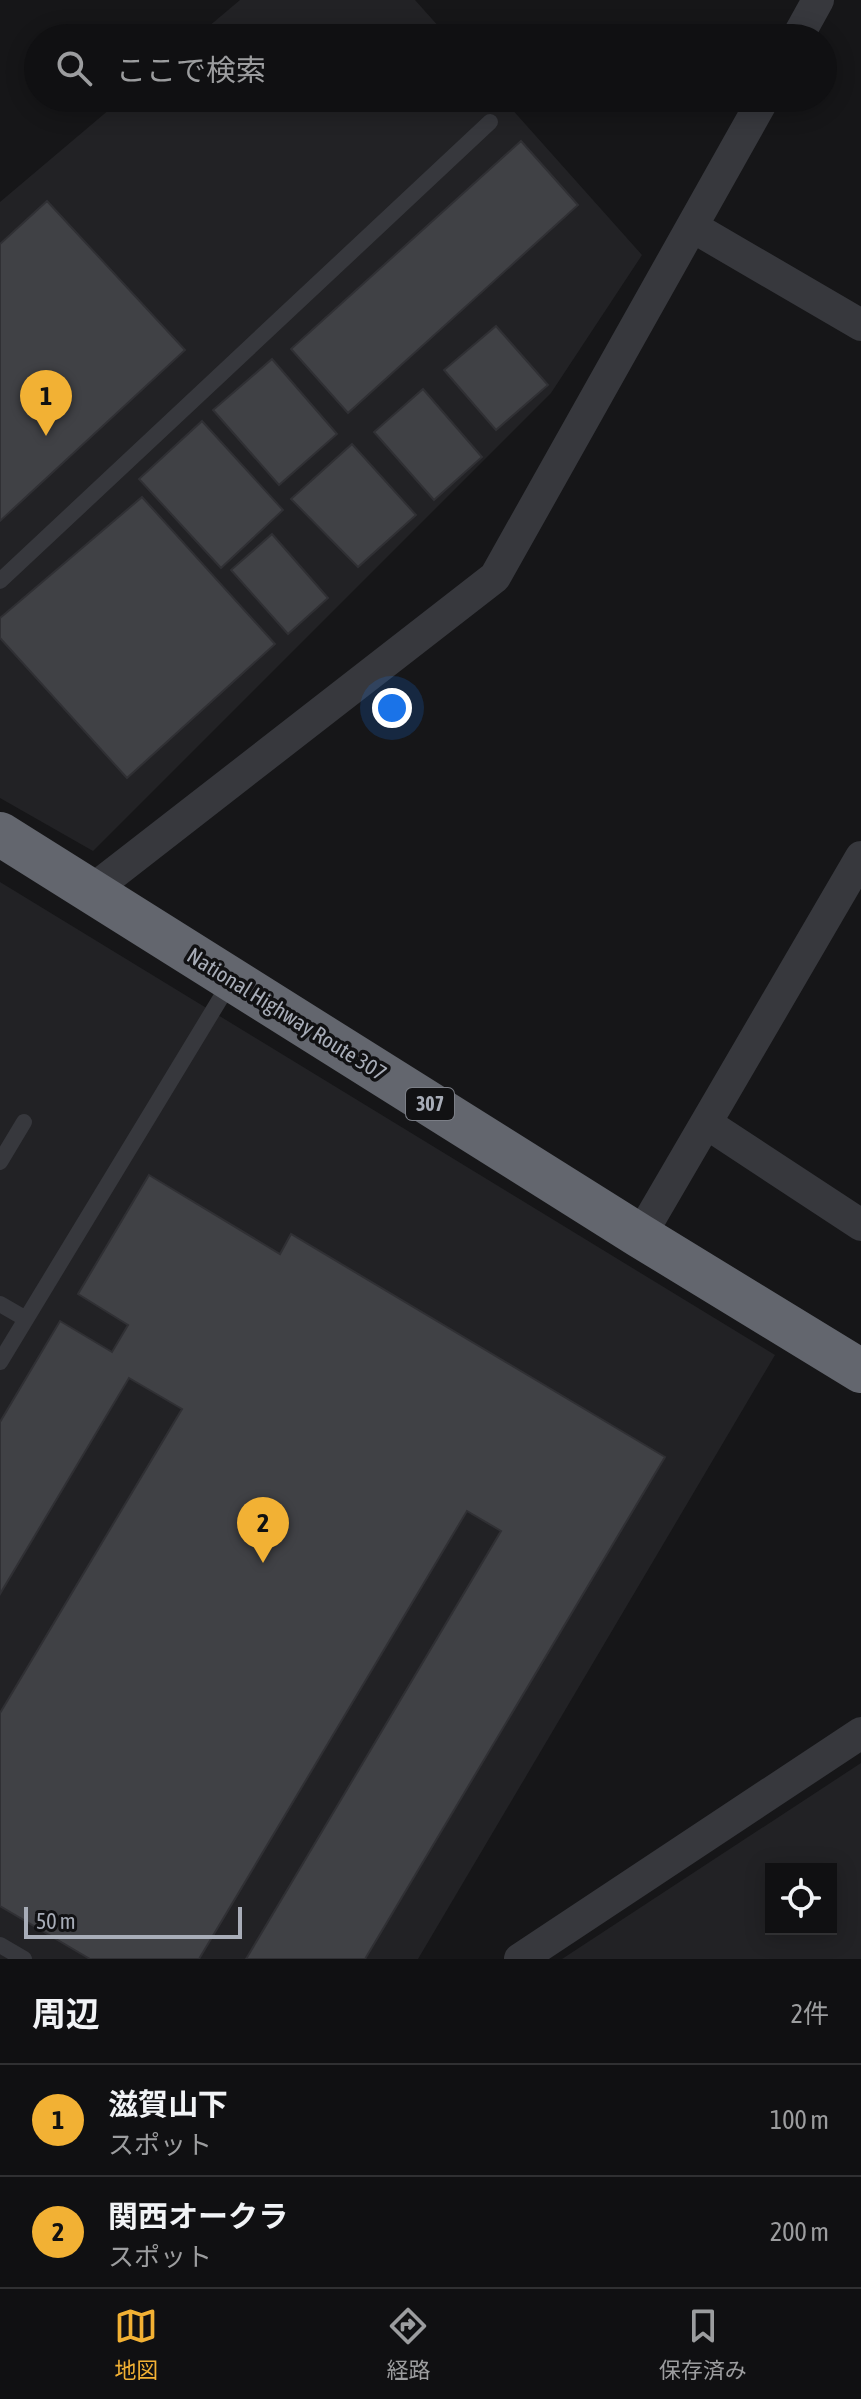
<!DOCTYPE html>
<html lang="ja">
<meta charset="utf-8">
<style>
:root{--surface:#101012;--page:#1e1e20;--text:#f1f3f6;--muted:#9c9d9f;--line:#303032;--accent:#f2b134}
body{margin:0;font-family:"Asap Condensed","Noto Sans JP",sans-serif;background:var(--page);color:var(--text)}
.controls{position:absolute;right:24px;bottom:24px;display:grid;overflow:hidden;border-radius:0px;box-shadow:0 4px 20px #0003}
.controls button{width:72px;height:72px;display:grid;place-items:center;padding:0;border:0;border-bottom:2px solid var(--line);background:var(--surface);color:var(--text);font:40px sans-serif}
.scale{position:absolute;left:24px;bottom:20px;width:218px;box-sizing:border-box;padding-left:8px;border:4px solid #a8adb8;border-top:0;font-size:22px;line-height:28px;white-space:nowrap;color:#a8adb8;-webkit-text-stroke:6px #111113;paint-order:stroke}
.you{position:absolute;left:392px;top:708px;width:28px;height:28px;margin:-20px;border:6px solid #fff;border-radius:50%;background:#1a73e8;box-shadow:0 0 0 12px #1a73e833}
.badge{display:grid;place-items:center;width:52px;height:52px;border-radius:50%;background:var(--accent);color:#111;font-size:26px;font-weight:700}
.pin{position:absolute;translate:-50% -66px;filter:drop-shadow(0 2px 4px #0008)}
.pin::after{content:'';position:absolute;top:42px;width:28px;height:24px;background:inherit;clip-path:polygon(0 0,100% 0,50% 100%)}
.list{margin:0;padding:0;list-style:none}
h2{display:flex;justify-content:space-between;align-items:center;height:104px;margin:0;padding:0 32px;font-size:34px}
h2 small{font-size:26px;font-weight:400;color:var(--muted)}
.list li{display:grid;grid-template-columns:52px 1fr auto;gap:24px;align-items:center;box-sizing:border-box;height:112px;padding:0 32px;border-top:2px solid var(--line)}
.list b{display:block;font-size:30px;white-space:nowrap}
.list p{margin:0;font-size:26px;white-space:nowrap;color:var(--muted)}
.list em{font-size:26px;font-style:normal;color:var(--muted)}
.icon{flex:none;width:44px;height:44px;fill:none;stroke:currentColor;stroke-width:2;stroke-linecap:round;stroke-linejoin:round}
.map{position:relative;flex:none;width:861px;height:1959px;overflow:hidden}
.search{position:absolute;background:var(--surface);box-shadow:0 4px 20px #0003;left:24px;right:24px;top:24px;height:88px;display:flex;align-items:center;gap:20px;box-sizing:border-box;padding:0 28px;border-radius:44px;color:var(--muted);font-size:30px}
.sheet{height:328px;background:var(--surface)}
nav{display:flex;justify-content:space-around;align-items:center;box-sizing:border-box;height:112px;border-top:2px solid var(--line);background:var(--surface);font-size:22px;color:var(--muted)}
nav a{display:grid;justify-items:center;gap:4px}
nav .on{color:var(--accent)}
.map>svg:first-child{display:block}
.built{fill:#222225;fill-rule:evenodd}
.building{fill:#404145;stroke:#303034;stroke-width:2}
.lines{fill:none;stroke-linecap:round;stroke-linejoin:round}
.lane{stroke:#37383d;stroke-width:16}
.street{stroke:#37383d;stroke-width:32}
.highway{stroke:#63666e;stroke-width:44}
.labels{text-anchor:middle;stroke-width:7;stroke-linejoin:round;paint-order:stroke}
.shield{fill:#111113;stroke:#7b7e86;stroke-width:2}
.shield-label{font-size:20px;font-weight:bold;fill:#a8adb8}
.street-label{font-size:22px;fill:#a8adb8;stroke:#111113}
</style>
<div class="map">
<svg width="861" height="1959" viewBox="0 0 861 1959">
<rect width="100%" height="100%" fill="#161618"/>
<path class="built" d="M240 0H415L449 38H195Z
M123 98H502L642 255 551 393 93 851 0 798V202Z
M0 882 775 1355 418 1959H0Z
M861 1763V1959H562ZM831 1869V1929H771V1869Z"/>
<path class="building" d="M521 141 578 205 348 413 291 349Z
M47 201 185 350 0 521V244Z
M496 326 548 385 496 430 444 370Z
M272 359 337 434 279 485 213 410Z
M423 389 482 457 434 500 374 432Z
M202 421 283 510 221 568 139 479Z
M352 444 416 515 358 567 291 499Z
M142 497 275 644 127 778 0 638V618Z
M272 534 328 598 288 634 231 570Z
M149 1175 280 1254 291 1234 665 1457 365 1959H246L501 1531 467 1511 199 1959H90L0 1906V1713L182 1409 129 1378 0 1594V1422L60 1321 112 1352 128 1325 78 1294Z"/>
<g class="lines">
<path class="lane" d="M0 581 490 122
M0 1162 24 1122
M0 1304 26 1319
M0 1362 231 981
M0 1945 24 1959"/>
<path class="street" d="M797 38 818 0
M693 227 861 325
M91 891 495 577 764 98
M706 1123 861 1225
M640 1236 861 857
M520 1959 861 1733"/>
<path class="highway" d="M0 834 640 1236 861 1371"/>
</g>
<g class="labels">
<rect class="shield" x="406" y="1088" width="48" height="32" rx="6"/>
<g class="shield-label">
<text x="430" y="1111">307</text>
</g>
<g class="street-label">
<text transform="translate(287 1014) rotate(32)" y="8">National Highway Route 307</text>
</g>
</g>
</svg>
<div class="controls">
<button><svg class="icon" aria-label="locate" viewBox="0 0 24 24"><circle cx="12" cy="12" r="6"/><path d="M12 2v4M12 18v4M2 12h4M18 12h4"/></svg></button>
</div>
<div class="scale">50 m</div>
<div class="you"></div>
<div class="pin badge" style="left:46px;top:436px">1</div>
<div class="pin badge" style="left:263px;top:1563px">2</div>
<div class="search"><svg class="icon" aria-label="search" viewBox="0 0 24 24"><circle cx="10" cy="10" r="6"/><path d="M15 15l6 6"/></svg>ここで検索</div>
</div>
<section class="sheet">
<h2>周辺<small>2件</small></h2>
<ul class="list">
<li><span class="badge">1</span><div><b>滋賀山下</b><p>スポット</p></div><em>100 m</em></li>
<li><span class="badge">2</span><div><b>関西オークラ</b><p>スポット</p></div><em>200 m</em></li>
</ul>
</section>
<nav>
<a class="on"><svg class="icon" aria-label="map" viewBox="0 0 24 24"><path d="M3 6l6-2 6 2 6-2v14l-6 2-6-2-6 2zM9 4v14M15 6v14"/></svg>地図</a>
<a><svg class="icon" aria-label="directions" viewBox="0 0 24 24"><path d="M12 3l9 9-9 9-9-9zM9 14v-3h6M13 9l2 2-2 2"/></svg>経路</a>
<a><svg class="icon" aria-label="saved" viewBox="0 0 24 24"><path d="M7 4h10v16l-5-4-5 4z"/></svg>保存済み</a>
</nav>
